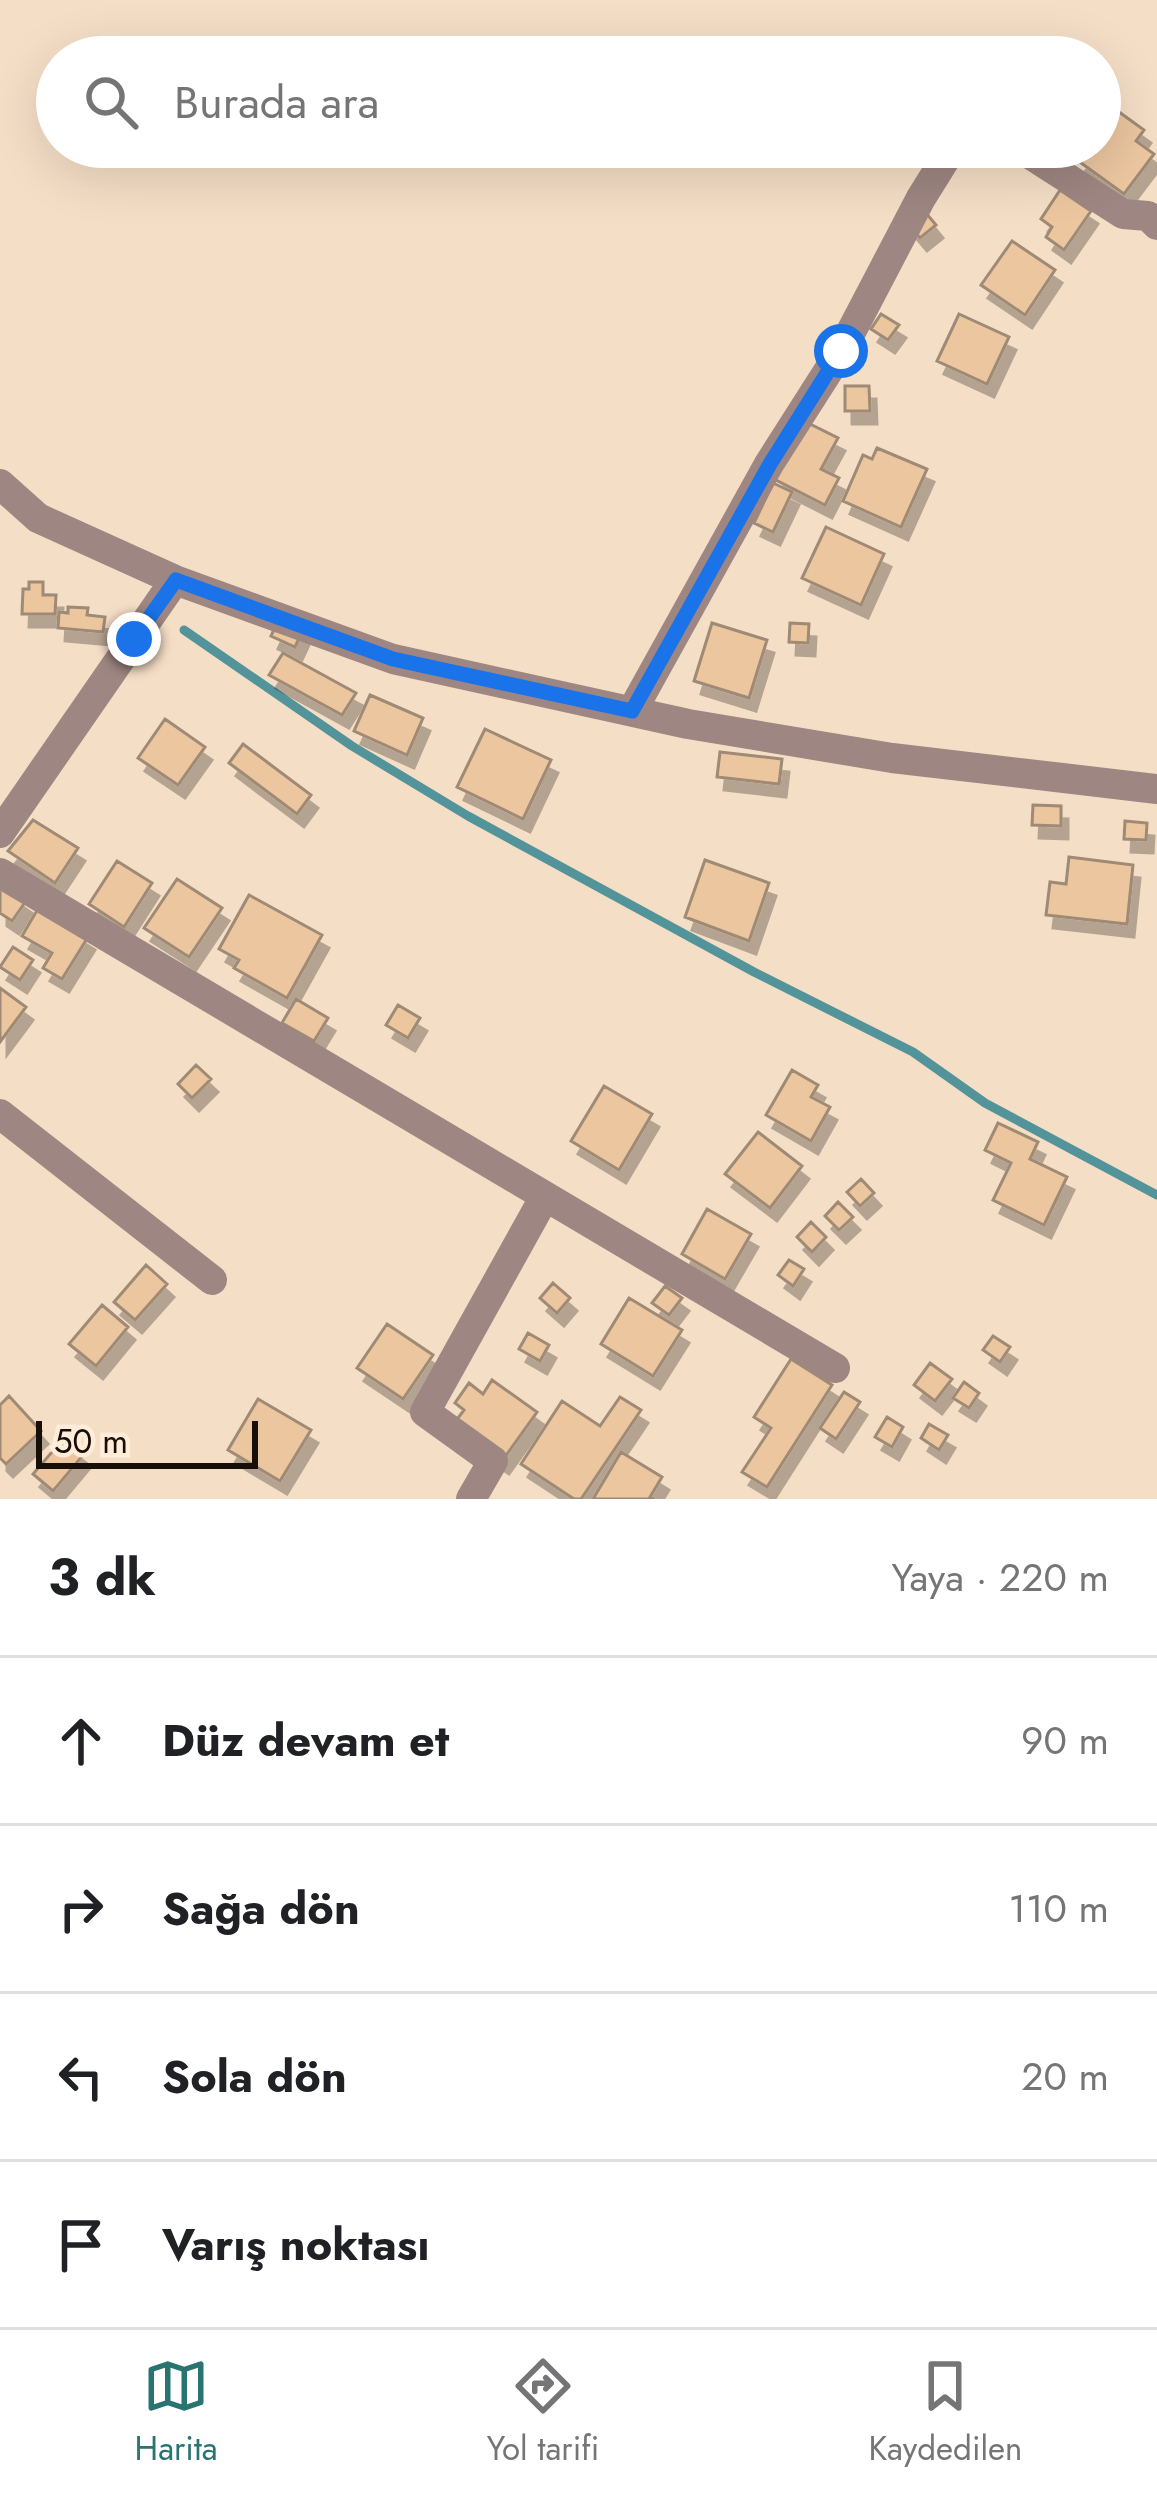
<!DOCTYPE html>
<html lang="tr">
<meta charset="utf-8">
<style>
:root{--surface:#fff;--page:#f6f6f6;--text:#202124;--muted:#757577;--line:#e0e0e0;--accent:#297371}
body{margin:0;font-family:Jost,sans-serif;background:var(--page);color:var(--text)}
.scale{position:absolute;left:36px;bottom:30px;width:222px;box-sizing:border-box;padding-left:12px;border:6px solid #170f07;border-top:0;font-size:33px;line-height:42px;white-space:nowrap;color:#170f07;-webkit-text-stroke:9px #ffecd9;paint-order:stroke}
.stop{position:absolute;width:36px;height:36px;margin:-27px;border:9px solid #1a73e8;border-radius:50%;background:#fff}
.stop.end{background:#1a73e8;border-color:#fff;box-shadow:0 3px 12px #0008}
.list{margin:0;padding:0;list-style:none}
h2{display:flex;justify-content:space-between;align-items:center;height:156px;margin:0;padding:0 48px;font-size:51px}
h2 small{font-size:39px;font-weight:400;color:var(--muted)}
.list li{display:grid;grid-template-columns:78px 1fr auto;gap:36px;align-items:center;box-sizing:border-box;height:168px;padding:0 48px;border-top:3px solid var(--line)}
.list b{display:block;font-size:45px;white-space:nowrap}
.list em{font-size:39px;font-style:normal;color:var(--muted)}
.icon{flex:none;width:66px;height:66px;fill:none;stroke:currentColor;stroke-width:2;stroke-linecap:round;stroke-linejoin:round}
.map{position:relative;flex:none;width:1157px;height:1499px;overflow:hidden}
.search{position:absolute;background:var(--surface);box-shadow:0 12px 48px #0002;left:36px;right:36px;top:36px;height:132px;display:flex;align-items:center;gap:30px;box-sizing:border-box;padding:0 42px;border-radius:66px;color:var(--muted);font-size:45px}
.sheet{height:828px;background:var(--surface)}
nav{display:flex;justify-content:space-around;align-items:center;box-sizing:border-box;height:168px;border-top:3px solid var(--line);background:var(--surface);font-size:33px;color:var(--muted)}
nav a{display:grid;justify-items:center;gap:6px}
nav .on{color:var(--accent)}
.map>svg:first-child{display:block}
.lines{fill:none;stroke-linecap:round;stroke-linejoin:round}
.stream{stroke:#53939a;stroke-width:9}
.building{fill:#ebc69f;stroke:#9f8a75;stroke-width:3;filter:url(#shadow)}
.street{stroke:#9e8682;stroke-width:30}
.route{stroke:#1a73e8;stroke-width:15}
</style>
<div class="map">
<svg width="1157" height="1499" viewBox="0 0 1157 1499">
<defs>
<filter id="shadow"><feDropShadow dx="7" dy="13" stdDeviation="0" flood-color="#0004"/></filter>
</defs>
<rect width="100%" height="100%" fill="#f5dec6"/>
<g class="lines">
<path class="stream" d="M184 630 352 746 468 816 754 972 913 1052 985 1103 1157 1195"/>
</g>
<path class="building" d="M1115 109 1144 130 1136 141 1154 154 1124 194 1077 160 1087 147H1100V129Z
M1060 190 1091 211 1064 250 1046 237 1052 227 1041 219Z
M926 213 936 225 920 238 910 226Z
M1012 241 1055 270 1025 315 981 285Z
M881 314 899 325 888 340 871 329Z
M959 314 1009 337 987 384 937 361Z
M845 386H869L870 411H845Z
M804 421 838 438 821 469 839 478 825 505 774 479Z
M877 448 927 469 901 527 843 501 863 455 872 459Z
M773 483 792 492 773 532 754 523Z
M826 527 884 554 861 605 802 578Z
M29 582H43V595H56L55 614H22L23 589H29Z
M68 607 88 608 87 615 105 617 103 632 58 628 59 612 68 613Z
M278 621 302 632 295 647 271 636Z
M712 623 767 640 749 698 694 681Z
M790 623 809 624 808 643 789 642Z
M283 653 356 693 342 715 269 675Z
M370 695 423 718 407 755 354 731Z
M165 719 205 747 178 785 138 758Z
M485 729 551 760 523 819 457 787Z
M243 744 311 795 297 814 229 763Z
M720 752 782 759 779 784 717 777Z
M1033 805 1061 806V826L1032 825Z
M33 820 78 848 55 883 8 851Z
M1125 821 1147 823 1146 840 1124 839Z
M1069 857 1133 865 1127 924 1046 915 1050 882 1066 884Z
M705 860 769 883 749 941 685 917Z
M117 861 152 883 124 927 89 904Z
M177 879 222 908 189 957 144 928Z
M0 883 26 901 12 921 0 913Z
M249 895 322 935 287 998 234 968 239 960 219 949Z
M39 907 88 937 62 979 43 968 52 953 22 936Z
M13 947 33 960 20 980 0 967Z
M0 988 26 1007 0 1042Z
M296 999 328 1018 314 1041 282 1023Z
M398 1005 420 1018 408 1038 386 1025Z
M196 1065 211 1079 192 1098 178 1084Z
M792 1070 818 1085 811 1097 830 1107 811 1141 766 1115Z
M604 1086 652 1114 619 1170 571 1141Z
M998 1123 1038 1142 1030 1159 1067 1177 1044 1225 993 1200 1011 1163 985 1150Z
M758 1132 802 1166 770 1208 725 1174Z
M861 1179 874 1193 860 1206 847 1192Z
M838 1202 853 1217 839 1230 825 1216Z
M707 1209 751 1234 725 1279 682 1254Z
M811 1222 826 1237 812 1252 797 1237Z
M789 1260 804 1269 793 1286 778 1275Z
M146 1265 167 1284 135 1320 114 1302Z
M553 1283 570 1298 557 1313 540 1298Z
M665 1286 682 1298 669 1315 652 1303Z
M629 1298 682 1330 653 1376 601 1344Z
M102 1305 128 1327 96 1366 69 1344Z
M387 1324 433 1355 403 1399 357 1368Z
M528 1333 549 1345 540 1361 519 1349Z
M993 1336 1010 1347 1000 1362 983 1350Z
M791 1359 832 1385 767 1487 742 1472 771 1428 754 1417Z
M930 1363 952 1379 935 1401 914 1385Z
M492 1380 537 1412 502 1461 452 1426 464 1410 455 1403 469 1383 483 1394Z
M964 1382 979 1393 969 1408 953 1398Z
M844 1392 860 1402 836 1439 820 1428Z
M9 1396 41 1431 6 1464 0 1458V1405Z
M620 1397 641 1410 581 1499H574L521 1464 562 1401 600 1426Z
M258 1399 311 1430 280 1481 228 1450Z
M887 1417 903 1427 892 1447 875 1437Z
M929 1424 948 1435 939 1450 921 1438Z
M64 1438 84 1454 53 1491 33 1474Z
M621 1452 662 1477 650 1497 653 1499H593Z"/>
<g class="lines">
<path class="street" d="M1019 147 1123 214 1148 216 1157 225
M0 484 38 518 175 580 393 659 688 724 892 758 1157 789
M632 711 769 464 841 351 921 198 949 153 958 147
M0 833 175 580
M0 873 835 1368
M0 1114 212 1280
M471 1499 493 1461 425 1412 544 1198"/>
</g>
<g class="lines">
<path class="route" d="M134 639 176 580 393 659 632 711 770 464 841 351"/>
</g>
</svg>
<div class="scale">50 m</div>
<div class="stop" style="left:841px;top:351px"></div>
<div class="stop end" style="left:134px;top:639px"></div>
<div class="search"><svg class="icon" aria-label="search" viewBox="0 0 24 24"><circle cx="10" cy="10" r="6"/><path d="M15 15l6 6"/></svg>Burada ara</div>
</div>
<section class="sheet">
<h2>3 dk<small>Yaya · 220 m</small></h2>
<ul class="list">
<li><svg class="icon" aria-label="ahead" viewBox="0 0 24 24"><path d="M12 20V5M6 11l6-6 6 6"/></svg><div><b>Düz devam et</b></div><em>90 m</em></li>
<li><svg class="icon" aria-label="right" viewBox="0 0 24 24"><path d="M7 20v-9h11M14 6l5 5-5 5"/></svg><div><b>Sağa dön</b></div><em>110 m</em></li>
<li><svg class="icon" aria-label="left" viewBox="0 0 24 24"><path d="M17 20v-9H6M10 6l-5 5 5 5"/></svg><div><b>Sola dön</b></div><em>20 m</em></li>
<li><svg class="icon" aria-label="arrive" viewBox="0 0 24 24"><path d="M6 21V4h12l-3 4 3 4H6"/></svg><div><b>Varış noktası</b></div></li>
</ul>
</section>
<nav>
<a class="on"><svg class="icon" aria-label="map" viewBox="0 0 24 24"><path d="M3 6l6-2 6 2 6-2v14l-6 2-6-2-6 2zM9 4v14M15 6v14"/></svg>Harita</a>
<a><svg class="icon" aria-label="directions" viewBox="0 0 24 24"><path d="M12 3l9 9-9 9-9-9zM9 14v-3h6M13 9l2 2-2 2"/></svg>Yol tarifi</a>
<a><svg class="icon" aria-label="saved" viewBox="0 0 24 24"><path d="M7 4h10v16l-5-4-5 4z"/></svg>Kaydedilen</a>
</nav>
